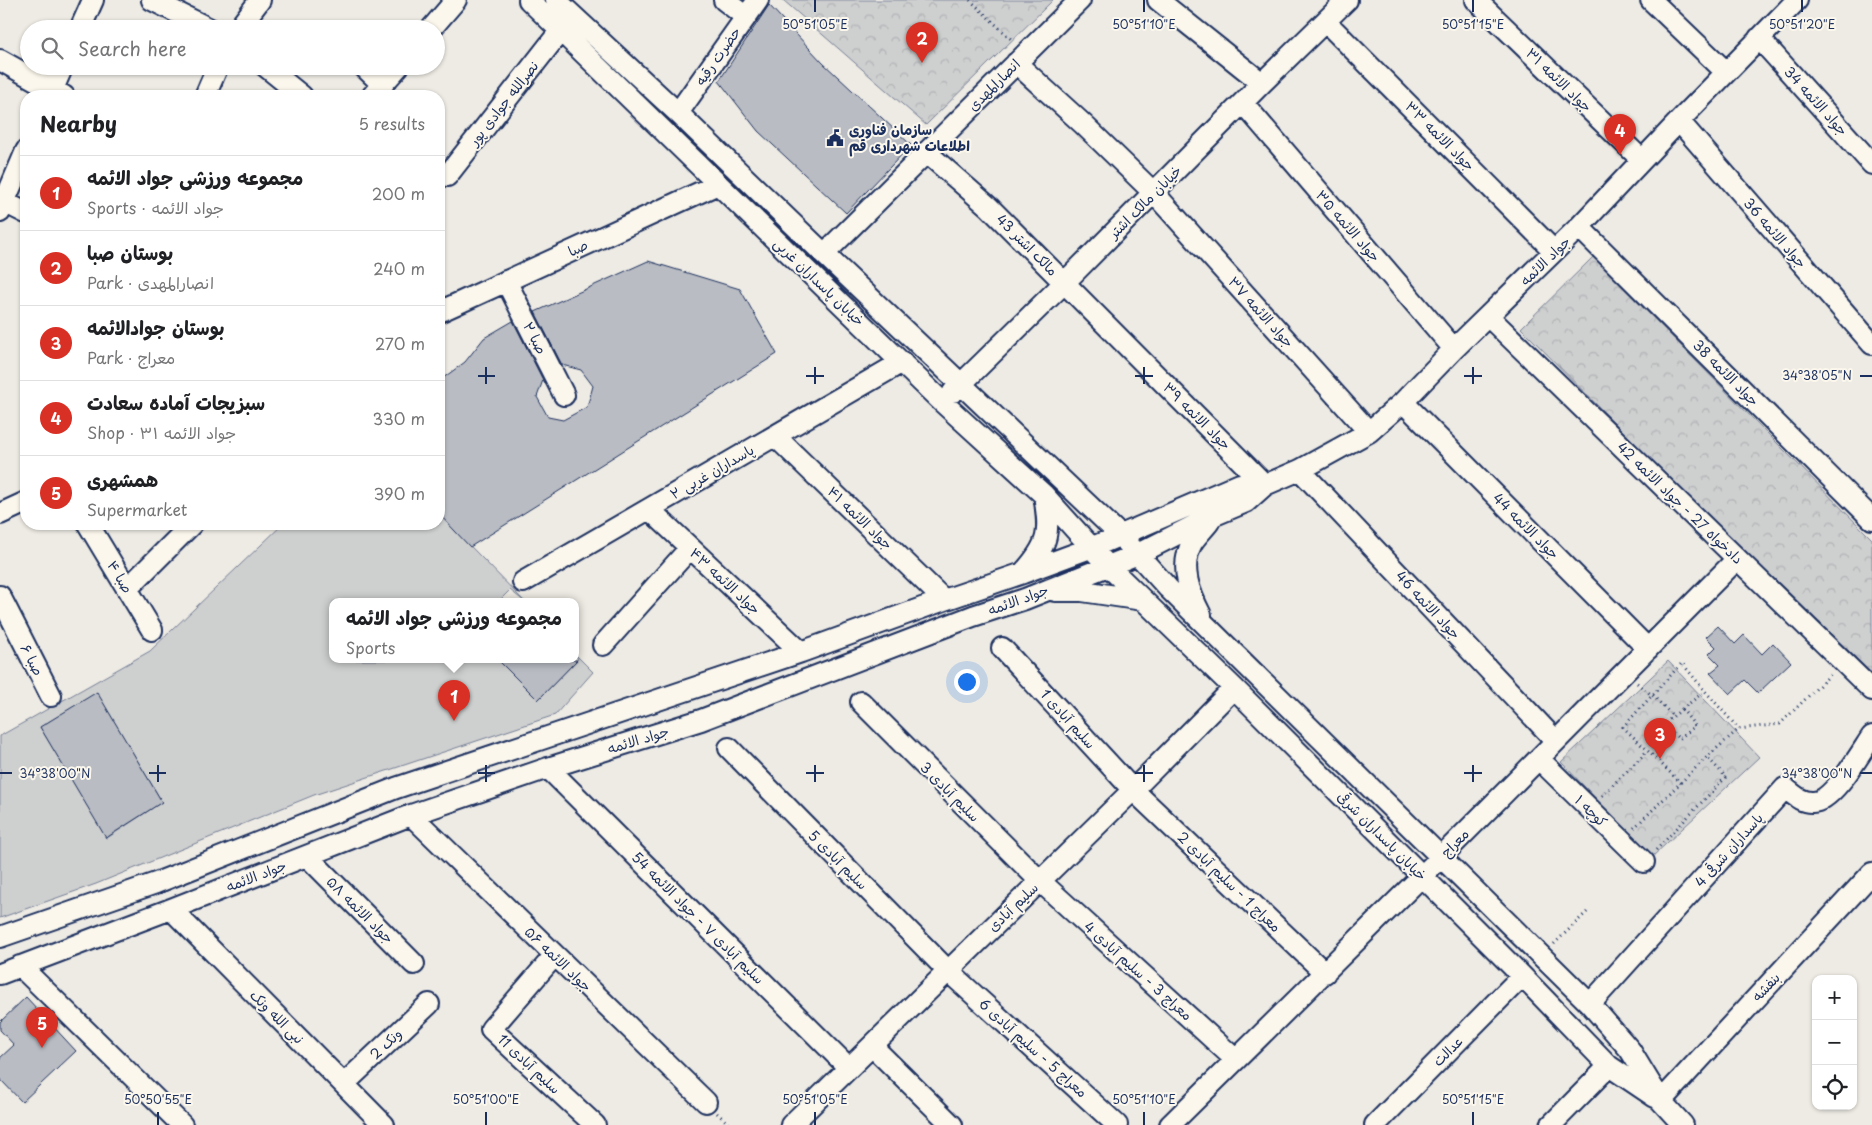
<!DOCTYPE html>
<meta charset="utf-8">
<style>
:root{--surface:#fff;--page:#f6f6f6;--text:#202124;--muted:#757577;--line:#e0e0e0;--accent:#d93025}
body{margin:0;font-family:"Playpen Sans","Playpen Sans Arabic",sans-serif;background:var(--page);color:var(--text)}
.controls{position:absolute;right:15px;bottom:15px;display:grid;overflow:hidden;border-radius:10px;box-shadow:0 1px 4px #0004}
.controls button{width:45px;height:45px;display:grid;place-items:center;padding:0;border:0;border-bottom:1px solid var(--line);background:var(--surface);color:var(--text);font:25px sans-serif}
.you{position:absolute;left:966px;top:681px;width:18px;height:18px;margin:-12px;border:4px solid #fff;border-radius:50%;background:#1a73e8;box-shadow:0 0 0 8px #1a73e833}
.badge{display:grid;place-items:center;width:32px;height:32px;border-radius:50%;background:var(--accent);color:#fff;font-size:16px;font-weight:700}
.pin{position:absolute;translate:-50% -41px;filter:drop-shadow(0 1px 2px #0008)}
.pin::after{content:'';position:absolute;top:26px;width:18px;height:15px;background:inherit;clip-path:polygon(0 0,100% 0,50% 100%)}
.popup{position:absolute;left:329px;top:598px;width:250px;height:65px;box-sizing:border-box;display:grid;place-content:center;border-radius:10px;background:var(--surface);filter:drop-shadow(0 1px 4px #0005);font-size:16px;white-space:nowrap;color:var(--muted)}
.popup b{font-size:19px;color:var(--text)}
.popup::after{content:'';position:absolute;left:50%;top:100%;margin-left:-10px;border:10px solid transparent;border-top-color:var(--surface)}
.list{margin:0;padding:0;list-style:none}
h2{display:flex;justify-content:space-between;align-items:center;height:65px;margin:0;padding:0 20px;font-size:21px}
h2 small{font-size:16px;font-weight:400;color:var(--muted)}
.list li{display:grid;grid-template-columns:32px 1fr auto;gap:15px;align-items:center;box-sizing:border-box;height:75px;padding:0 20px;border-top:1px solid var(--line)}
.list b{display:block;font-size:19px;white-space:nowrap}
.list p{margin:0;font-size:16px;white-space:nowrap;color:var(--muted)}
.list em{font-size:16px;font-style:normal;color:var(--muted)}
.icon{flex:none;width:28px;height:28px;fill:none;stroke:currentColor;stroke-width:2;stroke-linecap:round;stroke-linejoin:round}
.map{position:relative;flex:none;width:1872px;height:1125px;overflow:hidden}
.search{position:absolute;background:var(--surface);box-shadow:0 1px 4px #0004;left:20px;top:20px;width:425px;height:55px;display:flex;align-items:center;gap:12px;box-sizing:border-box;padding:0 18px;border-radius:28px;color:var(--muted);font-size:19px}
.panel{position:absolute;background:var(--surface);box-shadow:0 1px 4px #0004;left:20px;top:90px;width:425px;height:440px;border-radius:20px}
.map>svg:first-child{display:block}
.forest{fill:url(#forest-crowns);stroke:#747f96}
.garden{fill:#cecfcf;stroke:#747f96;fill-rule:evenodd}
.building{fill:#b9bcc3;stroke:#1b2f5e}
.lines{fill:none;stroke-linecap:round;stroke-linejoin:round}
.minor-casing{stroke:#1b2f5e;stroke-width:24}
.path{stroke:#1b2f5e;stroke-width:3;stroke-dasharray:1 4;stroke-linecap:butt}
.minor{stroke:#fbf7ec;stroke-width:20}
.ticks{fill:none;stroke:#1b2f5e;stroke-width:2}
.labels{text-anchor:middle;stroke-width:4;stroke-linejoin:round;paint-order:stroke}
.street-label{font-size:14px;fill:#1b2f5e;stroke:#fbf7ec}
.poi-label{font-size:14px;font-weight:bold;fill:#1b2f5e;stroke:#fbf7ec;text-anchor:start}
.ticks-label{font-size:12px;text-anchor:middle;fill:#1b2f5e;stroke:#fbf7ec;stroke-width:4;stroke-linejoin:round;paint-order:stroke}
</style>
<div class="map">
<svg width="1872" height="1125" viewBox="0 0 1872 1125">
<defs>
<pattern id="forest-crowns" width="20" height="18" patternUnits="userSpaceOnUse" patternTransform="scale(1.25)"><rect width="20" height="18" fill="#cecfcf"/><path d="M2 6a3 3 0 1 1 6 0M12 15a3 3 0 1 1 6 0" fill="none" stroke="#b0b2b4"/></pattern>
</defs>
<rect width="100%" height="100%" fill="#eeebe4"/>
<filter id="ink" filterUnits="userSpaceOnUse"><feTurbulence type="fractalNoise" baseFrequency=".02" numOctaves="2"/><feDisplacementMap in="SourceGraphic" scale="10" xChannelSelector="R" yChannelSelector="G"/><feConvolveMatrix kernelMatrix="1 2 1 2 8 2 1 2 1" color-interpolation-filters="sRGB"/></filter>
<g filter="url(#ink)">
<path class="forest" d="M783 0H1053L926 125Z
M1593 257 1872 539V683L1521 328Z
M1668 661 1759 757 1652 857 1561 762Z"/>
<path class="garden" d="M439 514 525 602 510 590 498 602H333V660H498L538 700 578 659 575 654 593 672 555 715 314 795 96 884 0 918V736L150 651 283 524H439ZM97 693 162 802 107 838 40 727Z"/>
<path class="building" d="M769 5 823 63 911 145 846 213 758 131 719 81Z
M648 261 740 289 777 354 470 547 439 514V381L465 362 484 338 513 321 543 380 537 397 548 417 563 420 587 407 593 386 581 370 562 365 535 312Z
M1718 626 1735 644 1744 635 1762 654 1773 643 1791 662 1758 693 1745 680 1730 694 1710 673 1720 665 1709 654 1716 647 1706 637Z
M498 660H577L538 700Z
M97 692 162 802 106 838 40 727Z
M26 997 76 1051 22 1102 0 1079V1058L14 1045 0 1030V1022Z"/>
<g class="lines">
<g class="minor-casing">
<path id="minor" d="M152 0 210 29
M529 0 941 401 1044 495 1108 566 1234 688 1522 976 1609 1066 1655 1097
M556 0 678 113 824 254 1120 535 1168 588 1590 1004 1630 1050 1661 1101 1683 1125
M724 0 746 17
M1158 0 1262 83
M1476 0 1642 160
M1651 0 1726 72
M1326 22 1554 251
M80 29 93 0
M238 29 260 0
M431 29 456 0
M1759 38 1872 164
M0 60 64 96
M1016 63 1083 124 1154 193 1369 432
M265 66 302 96
M363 66 383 85
M50 96 63 66
M205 96 218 66
M372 96 399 66
M1243 103 1454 349
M678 113 758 0
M1679 121 1872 344
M926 152 989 207 1265 485
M447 176 561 30
M0 200 26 213
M0 212 26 151
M1579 227 1872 519
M824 254 1080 0
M506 281 564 395
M439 312 718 184
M1488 316 1872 690
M953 392 1065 282 1262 83 1347 0
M1403 402 1648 649
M775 436 944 600
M1300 470 1556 741
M649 509 801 652
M0 514 26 502
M88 524 152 630
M1023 573C1050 543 1050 533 1044 495
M523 582 902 362
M127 589 192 524
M1055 591H1082L1143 600
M0 596 51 696
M1201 615C1190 594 1179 567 1192 543 1196 536 1204 529 1209 522
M603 645 690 548
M1002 648 1133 790 1325 973
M861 702 1040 881 1236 1060
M729 748 948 971 1117 1125
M1539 759 1644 862
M548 768 849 1068
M411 815 706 1102
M307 856 414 964
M171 909 384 1125
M0 937 156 883 396 788 801 652 944 600 1023 573 1093 547 1240 484 1265 485
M555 955 491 1029 595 1125
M20 966 182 1125
M0 974 171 909 411 815 548 768 701 720 973 616 1025 599 1138 554 1215 515 1246 502 1265 485 1300 470 1369 432 1403 402 1454 349 1579 227 1679 121 1797 0
M1590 1004 1785 788C1793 794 1801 803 1813 802 1833 802 1861 752 1872 736
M872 1046 952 1125
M344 1084 429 1004
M1661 1101 1872 873
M791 1125 1133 790 1234 688
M1170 1125 1422 876 1737 559
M1375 1125 1522 976
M1551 1125 1609 1066"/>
</g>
<path class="path" d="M970 0 1013 41
M1637 683 1653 696 1673 716
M1682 709 1695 726 1679 739 1664 724Z
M1682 709 1705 691 1739 729
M1681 783 1623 727 1682 663 1705 691
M1602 796 1647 751
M1634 828 1707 757 1739 729 1780 724 1831 674
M1656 850 1726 777 1707 757
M1554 944 1588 911
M717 1113 730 1125"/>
<use href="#minor" class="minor"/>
</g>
</g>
<path class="ticks" d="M815 0V12M1144 0V12M1473 0V12M1802 0V12M486 367V384M815 367V384M1144 367V384M1473 367V384M478 376H495M806 376H824M1135 376H1153M1464 376H1482M1860 376H1872M158 765V782M486 765V782M815 765V782M1144 765V782M1473 765V782M0 773H12M149 773H166M478 773H495M806 773H824M1135 773H1153M1464 773H1482M1860 773H1872M158 1112V1125M486 1112V1125M815 1112V1125M1144 1112V1125M1473 1112V1125"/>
<defs>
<g id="civic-bare" transform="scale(1.35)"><path d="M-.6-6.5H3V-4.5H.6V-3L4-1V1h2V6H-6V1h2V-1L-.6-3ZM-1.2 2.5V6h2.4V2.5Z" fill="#1b2f5e" stroke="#fbf7ec" stroke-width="2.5" paint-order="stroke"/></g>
</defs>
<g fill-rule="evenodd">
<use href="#civic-bare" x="835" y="138"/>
</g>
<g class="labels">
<g class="street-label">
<text transform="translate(718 56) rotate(-55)" y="5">حضرت رقیه</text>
<text transform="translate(1559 80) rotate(44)" y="5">جواد الائمه ۳۱</text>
<text transform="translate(994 85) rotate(-45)" y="5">انصارالمهدی</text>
<text transform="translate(1816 101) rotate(48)" y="5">جواد الائمه 34</text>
<text transform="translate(504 103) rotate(-52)" y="5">نصرالله جوادی پور</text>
<text transform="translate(1440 136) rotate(45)" y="5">جواد الائمه ۳۳</text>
<text transform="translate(1145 202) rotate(-45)" y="5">خیابان مالک اشتر</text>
<text transform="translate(1348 226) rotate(49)" y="5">جواد الائمه ۳۵</text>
<text transform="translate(1775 233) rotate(49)" y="5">جواد الائمه 36</text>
<text transform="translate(1027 245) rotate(45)" y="5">مالک اشتر 43</text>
<text transform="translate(578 248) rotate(-25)" y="5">صبا</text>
<text transform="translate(1545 261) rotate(-44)" y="5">جواد الائمه</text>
<text transform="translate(819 282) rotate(44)" y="5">خیابان پاسداران غربی</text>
<text transform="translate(1261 312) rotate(48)" y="5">جواد الائمه ۳۷</text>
<text transform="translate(535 338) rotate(63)" y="5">صبا ۲</text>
<text transform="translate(1726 373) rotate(45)" y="5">جواد الائمه 38</text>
<text transform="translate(1197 416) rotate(45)" y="5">جواد الائمه ۳۹</text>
<text transform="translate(712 472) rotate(-30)" y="5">پاسداران غربی ۲</text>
<text transform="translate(1680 503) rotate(44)" y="5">دادخواه 27 - جواد الائمه 42</text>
<text transform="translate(860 518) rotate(44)" y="5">جواد الائمه ۴۱</text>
<text transform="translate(1526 526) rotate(45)" y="5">جواد الائمه 44</text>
<text transform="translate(120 577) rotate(59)" y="5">صبا ۴</text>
<text transform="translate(725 581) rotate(43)" y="5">جواد الائمه ۴۳</text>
<text transform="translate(1018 600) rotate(-20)" y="5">جواد الائمه</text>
<text transform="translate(1428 605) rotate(47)" y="5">جواد الائمه 46</text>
<text transform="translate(32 660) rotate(63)" y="5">صبا ۶</text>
<text transform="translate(1068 719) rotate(48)" y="5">سلیم آبادی 1</text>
<text transform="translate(638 740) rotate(-17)" y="5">جواد الائمه</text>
<text transform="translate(950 792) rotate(45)" y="5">سلیم آبادی 3</text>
<text transform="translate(1591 811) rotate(44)" y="5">کوچه ۱</text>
<text transform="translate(1382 836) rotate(45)" y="5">خیابان پاسداران شرقی</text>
<text transform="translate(1455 843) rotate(-45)" y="5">معراج</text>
<text transform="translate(1729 850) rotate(-48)" y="5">پاسداران شرقی 4</text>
<text transform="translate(838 860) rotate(45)" y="5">سلیم آبادی 5</text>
<text transform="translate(256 876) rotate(-21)" y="5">جواد الائمه</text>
<text transform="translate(1229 882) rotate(44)" y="5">معراج 1 - سلیم آبادی 2</text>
<text transform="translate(1013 907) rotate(-44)" y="5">سلیم آبادی</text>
<text transform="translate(360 910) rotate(45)" y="5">جواد الائمه ۵۸</text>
<text transform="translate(698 918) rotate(45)" y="5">سلیم آبادی ۷ - جواد الائمه 54</text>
<text transform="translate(558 959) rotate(44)" y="5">جواد الائمه ۵۶</text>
<text transform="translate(1138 971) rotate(42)" y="5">معراج 3 - سلیم آبادی 4</text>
<text transform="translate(1766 987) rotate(-47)" y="5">بنفشه</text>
<text transform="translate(277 1017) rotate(45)" y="5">نبی الله ونک</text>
<text transform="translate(386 1044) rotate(-43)" y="5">ونک 2</text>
<text transform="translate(1033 1048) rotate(42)" y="5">معراج 5 - سلیم آبادی 6</text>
<text transform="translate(1448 1051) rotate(-45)" y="5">عدالت</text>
<text transform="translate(529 1064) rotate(43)" y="5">سلیم آبادی 11</text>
</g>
<g class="poi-label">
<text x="849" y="135">سازمان فناوری<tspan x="849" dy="16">اطلاعات شهرداری قم</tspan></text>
</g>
</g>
<g class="ticks-label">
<text x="815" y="29">50°51'05"E</text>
<text x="1144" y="29">50°51'10"E</text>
<text x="1473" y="29">50°51'15"E</text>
<text x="1802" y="29">50°51'20"E</text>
<text x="1817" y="380">34°38'05"N</text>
<text x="55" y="778">34°38'00"N</text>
<text x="1817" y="778">34°38'00"N</text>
<text x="158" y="1104">50°50'55"E</text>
<text x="486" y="1104">50°51'00"E</text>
<text x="815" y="1104">50°51'05"E</text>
<text x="1144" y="1104">50°51'10"E</text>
<text x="1473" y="1104">50°51'15"E</text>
</g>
</svg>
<div class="controls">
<button>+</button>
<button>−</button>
<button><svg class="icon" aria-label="locate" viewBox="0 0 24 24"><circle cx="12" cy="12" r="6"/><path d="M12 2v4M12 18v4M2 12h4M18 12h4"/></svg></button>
</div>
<div class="you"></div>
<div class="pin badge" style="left:454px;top:721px">1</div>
<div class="popup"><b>مجموعه ورزشی جواد الائمه</b>Sports</div>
<div class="pin badge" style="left:922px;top:63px">2</div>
<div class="pin badge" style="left:1660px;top:759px">3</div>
<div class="pin badge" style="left:1620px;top:155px">4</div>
<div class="pin badge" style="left:42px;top:1048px">5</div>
<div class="search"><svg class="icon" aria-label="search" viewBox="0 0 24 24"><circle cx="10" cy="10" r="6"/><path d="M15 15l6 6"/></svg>Search here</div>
<section class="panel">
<h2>Nearby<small>5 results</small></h2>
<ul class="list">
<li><span class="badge">1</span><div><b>مجموعه ورزشی جواد الائمه</b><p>Sports · جواد الائمه</p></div><em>200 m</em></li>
<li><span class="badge">2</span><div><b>بوستان صبا</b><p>Park · انصارالمهدی</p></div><em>240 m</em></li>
<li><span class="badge">3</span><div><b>بوستان جوادالائمه</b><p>Park · معراج</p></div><em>270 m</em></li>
<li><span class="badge">4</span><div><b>سبزیجات آماده سعادت</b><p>Shop · جواد الائمه ۳۱</p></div><em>330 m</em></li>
<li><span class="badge">5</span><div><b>همشهری</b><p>Supermarket</p></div><em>390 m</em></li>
</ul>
</section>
</div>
